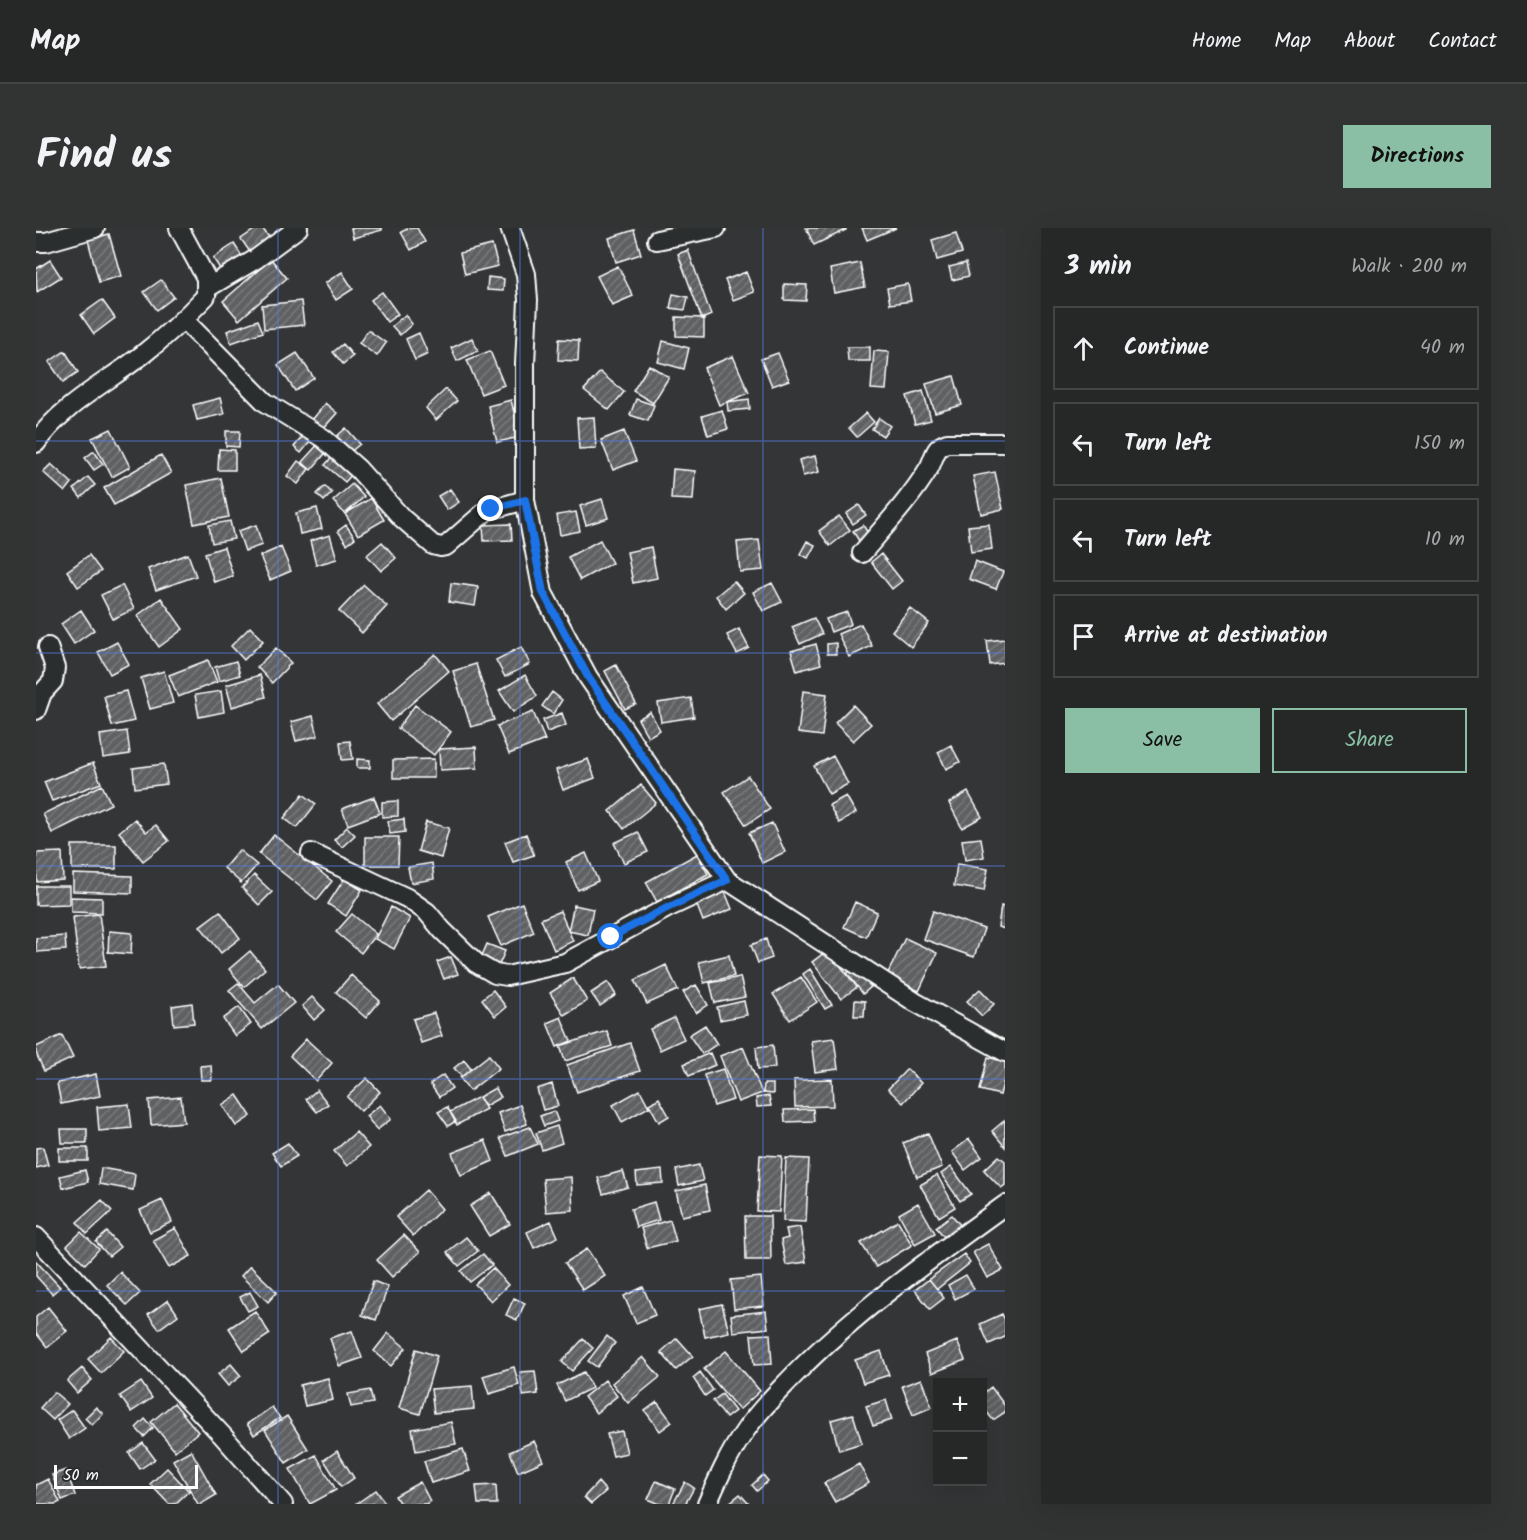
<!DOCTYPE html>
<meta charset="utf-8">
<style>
:root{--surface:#262828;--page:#323434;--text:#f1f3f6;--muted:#a4a6a8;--line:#424445;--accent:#8abfa5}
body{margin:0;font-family:Kalam,sans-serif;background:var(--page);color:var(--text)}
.controls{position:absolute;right:18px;bottom:18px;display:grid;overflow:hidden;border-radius:0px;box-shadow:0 6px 24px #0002}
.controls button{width:54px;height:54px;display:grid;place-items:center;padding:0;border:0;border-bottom:2px solid var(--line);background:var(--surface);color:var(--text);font:30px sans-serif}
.scale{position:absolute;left:18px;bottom:15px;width:144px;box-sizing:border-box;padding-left:6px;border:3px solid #fff;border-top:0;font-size:16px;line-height:21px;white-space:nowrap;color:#fff;-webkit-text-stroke:4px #2a2d2e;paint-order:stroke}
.stop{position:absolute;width:18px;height:18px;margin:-14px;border:4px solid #1a73e8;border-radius:50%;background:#fff}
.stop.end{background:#1a73e8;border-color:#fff;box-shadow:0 2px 6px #0008}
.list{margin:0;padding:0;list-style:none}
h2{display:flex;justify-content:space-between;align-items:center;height:78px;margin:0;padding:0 24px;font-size:26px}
h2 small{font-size:20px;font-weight:400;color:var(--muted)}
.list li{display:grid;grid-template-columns:39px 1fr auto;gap:18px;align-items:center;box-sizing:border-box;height:84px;margin:0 12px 12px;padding:0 12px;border:2px solid var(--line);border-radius:0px}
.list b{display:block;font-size:22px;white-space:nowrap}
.list em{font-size:20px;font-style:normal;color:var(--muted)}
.actions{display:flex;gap:12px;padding:18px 24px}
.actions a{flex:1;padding:14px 0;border:2px solid var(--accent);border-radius:0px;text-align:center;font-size:21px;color:var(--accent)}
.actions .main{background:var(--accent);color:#111}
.icon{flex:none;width:33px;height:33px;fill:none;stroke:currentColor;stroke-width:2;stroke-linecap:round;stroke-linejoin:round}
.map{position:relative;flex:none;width:969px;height:1276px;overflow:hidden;border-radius:0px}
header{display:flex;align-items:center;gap:36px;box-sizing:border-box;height:84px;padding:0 30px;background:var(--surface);border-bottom:2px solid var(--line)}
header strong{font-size:28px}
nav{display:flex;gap:33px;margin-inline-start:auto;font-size:21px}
.intro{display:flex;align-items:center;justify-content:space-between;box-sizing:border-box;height:144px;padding:0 36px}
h1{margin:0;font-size:42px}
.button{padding:15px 27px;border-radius:0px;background:var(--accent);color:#111;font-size:21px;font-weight:700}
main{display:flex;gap:36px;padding:0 36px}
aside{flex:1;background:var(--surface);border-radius:0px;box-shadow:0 6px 24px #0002}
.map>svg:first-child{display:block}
.building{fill:url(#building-hatch);stroke:#fff;stroke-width:1.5}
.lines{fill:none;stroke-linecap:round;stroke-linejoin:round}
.minor-casing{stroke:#fff;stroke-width:22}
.minor{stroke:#2a2d2e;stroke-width:18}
.route{stroke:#1a73e8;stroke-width:8}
.grid{fill:none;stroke:#567ae2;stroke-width:1.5;stroke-opacity:0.55}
</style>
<header>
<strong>Map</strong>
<nav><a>Home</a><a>Map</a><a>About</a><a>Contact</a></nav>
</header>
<div class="intro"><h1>Find us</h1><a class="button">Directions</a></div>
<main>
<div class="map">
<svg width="969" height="1276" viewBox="0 0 969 1276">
<defs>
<pattern id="building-hatch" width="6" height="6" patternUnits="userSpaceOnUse" patternTransform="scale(1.5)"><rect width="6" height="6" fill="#5f6162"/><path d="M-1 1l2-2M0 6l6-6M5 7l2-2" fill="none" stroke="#77797a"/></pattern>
</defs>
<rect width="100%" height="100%" fill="#333536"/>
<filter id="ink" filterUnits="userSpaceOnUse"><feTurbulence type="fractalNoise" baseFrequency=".0167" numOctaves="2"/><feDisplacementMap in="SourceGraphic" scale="12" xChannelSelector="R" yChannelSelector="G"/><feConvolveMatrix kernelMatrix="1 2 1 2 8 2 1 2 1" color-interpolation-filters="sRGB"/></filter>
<g filter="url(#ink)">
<path class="building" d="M221 0H226L236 13 216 27 205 11Z
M315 0H346V2L317 10Z
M373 0H381L389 14 375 22 365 4Z
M770 0H809L810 2 778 17Z
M826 0H860L831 12Z
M598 2 605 26 580 34 573 10Z
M920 5 926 25 901 32 896 12Z
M73 6 85 48 63 54 52 12Z
M198 16 209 33 188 47 177 30Z
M456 17 462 38 429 46 424 25Z
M652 22 675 87 666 91 642 26Z
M235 31 251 50 203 92 187 73Z
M14 32 25 49 1 64 0 41Z
M824 35 829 59 798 65 794 41Z
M930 35 933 48 916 52 913 39Z
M582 38 597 68 576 77 561 48Z
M306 44 317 61 300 72 289 55Z
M710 44 718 64 697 72 689 52Z
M452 49 468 51 467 63 451 62Z
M125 52 138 69 121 82 108 64Z
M748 56 771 57 770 73 748 72Z
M872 56 875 73 854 76 851 60Z
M346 64 362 86 351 94 335 72Z
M637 66 652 69 649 82 634 80Z
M66 72 79 90 58 106 45 87Z
M265 73 268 97 228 101 226 77Z
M369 87 376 96 364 107 356 98Z
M640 89 668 90V109L640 108Z
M222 92 227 104 195 115 191 103Z
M332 102 350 115 341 128 323 115Z
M383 105 392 126 379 132 370 111Z
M436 110 442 123 421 133 415 120Z
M523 111 543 112 542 133 522 132Z
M627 113 653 120 648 141 622 134Z
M307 116 317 128 307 136 297 124Z
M811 119H834V133H812Z
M29 123 42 144 27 154 13 134Z
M454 123 468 157 445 166 431 132Z
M838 123 853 124 850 162 835 161Z
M261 125 278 150 259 163 242 137Z
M742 125 753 152 736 158 725 131Z
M697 128 713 165 683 177 668 140Z
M613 137 633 149 617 175 597 163Z
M564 144 588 164 573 182 548 162Z
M918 148 926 177 899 185 890 156Z
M410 161 421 173 400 192 390 180Z
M887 163 895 192 879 196 871 168Z
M184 170 188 186 161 192 157 177Z
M600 171 618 177 612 193 594 187Z
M713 171 714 181 692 183 691 174Z
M475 172 484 209 461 214 452 178Z
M289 175 301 185 286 202 275 192Z
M686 182 692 201 672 207 666 188Z
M830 185 838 194 821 209 813 200Z
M558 189 560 220 543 221 541 190Z
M843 190 854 198 847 208 836 201Z
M310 200 324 216 313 225 299 210Z
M75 201 94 239 76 249 56 210Z
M190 203H204L203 219 190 218Z
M271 203 278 209 265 225 258 219Z
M588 203 600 233 577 242 565 212Z
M286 212 294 220 275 242 266 234Z
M183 221 199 222V242H182Z
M58 223 67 236 58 242 49 230Z
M125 227 135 245 78 277 68 260Z
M298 227 318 244 309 254 289 237Z
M779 228 783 244 767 248 763 232Z
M262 233 273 241 262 256 251 248Z
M15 236 36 255 29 264 7 244Z
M637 241 659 243 657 272 635 271Z
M959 244 967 281 945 286 937 248Z
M52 249 59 257 45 270 38 261Z
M185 250 193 289 158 296 150 257Z
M316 256 328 269 309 286 297 273Z
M289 258 296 265 288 273 281 266Z
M414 261 423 274 411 282 402 268Z
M335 270 348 292 322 307 309 286Z
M566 271 572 290 550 297 544 278Z
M823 277 830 287 817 296 810 286Z
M281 280 286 301 264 306 260 285Z
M540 284 544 303 524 307 521 287Z
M803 288 814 302 794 318 783 303Z
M194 293 198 311 176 315 173 297Z
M475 296 476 312 448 313 447 297Z
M953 296 956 321 935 324 932 298Z
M220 297 226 317 209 323 202 303Z
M310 297 319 310 311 316 302 303Z
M827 297 833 307 823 313 817 303Z
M294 307 301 331 280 337 274 313Z
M564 312 576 335 544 352 532 329Z
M723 312 727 342 704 344 701 314Z
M771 313 779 317 772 330 764 326Z
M346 314 360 330 345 343 331 327Z
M188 319 197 348 178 354 169 325Z
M245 319 255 343 234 352 224 328Z
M615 319 621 350 597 355 591 324Z
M152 326 160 348 120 362 112 341Z
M845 326 866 353 856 361 835 334Z
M53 327 65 343 42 359 31 343Z
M939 333 967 344 960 361 933 351Z
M698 353 708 365 690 381 680 368Z
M415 355 442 359 439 378 413 374Z
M736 355 746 374 727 383 717 364Z
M86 357 98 381 77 391 65 367Z
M328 357 351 378 326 405 303 383Z
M125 370 147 401 123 419 101 388Z
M874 380 893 395 875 419 856 403Z
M45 382 58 402 38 416 25 396Z
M811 384 815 396 795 404 790 391Z
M778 390 786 406 764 416 756 399Z
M825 396 836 418 813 429 802 406Z
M214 399 227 413 208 432 195 418Z
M703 401 713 420 701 426 691 407Z
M969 411V435L954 437 951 413Z
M81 414 93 436 74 446 62 424Z
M800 415V426H791V416Z
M780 416 785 436 761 443 755 423Z
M485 419 494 436 469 449 460 432Z
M240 420 255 435 236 455 221 439Z
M399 426 413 443 355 493 341 476Z
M172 432 181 454 142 469 133 447Z
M200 433 204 447 183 453 179 439Z
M440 436 458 492 435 499 417 443Z
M580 437 600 476 589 481 569 443Z
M128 443 137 475 114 481 105 450Z
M224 447 230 469 196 479 190 457Z
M489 447 501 468 477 484 463 463Z
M90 463 98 493 76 498 68 468Z
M185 463 188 484 163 489 159 467Z
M767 463 791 466 786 508 762 505Z
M516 464 526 472 517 486 506 478Z
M655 470 658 489 625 494 622 475Z
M379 477 415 504 398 527 362 500Z
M817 477 835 496 817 513 799 495Z
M497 484 509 512 473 526 461 498Z
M614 484 624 502 612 509 602 491Z
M526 485 530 497 511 504 507 492Z
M277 488 282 508 260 513 255 494Z
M91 503 94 526 67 530 64 507Z
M314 513 317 531 306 532 304 514Z
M915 517 924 534 910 541 902 524Z
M440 519 441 540 404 542 403 521Z
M797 528 812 556 793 566 778 538Z
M321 531 334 532V540H321Z
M398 531V550H357V532Z
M552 531 559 550 527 562 520 542Z
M57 535 65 555 16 573 8 554Z
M128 536 131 556 99 560 97 540Z
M712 548 734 581 710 597 688 564Z
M66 557 75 576 16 605 7 586Z
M605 557 620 575 588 601 574 583Z
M932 564 946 589 926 600 913 575Z
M267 566 280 576 261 600 248 590Z
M810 568 820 585 803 595 793 577Z
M338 569 344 585 312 597 306 581Z
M362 573V588L346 589V574Z
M99 591 110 604 120 597 133 613 107 633 83 604Z
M368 591 369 604 354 606 352 593Z
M390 594 413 600 405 630 382 623Z
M736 595 749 624 726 635 713 605Z
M311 599 319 607 306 619 298 612Z
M602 604 612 624 588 635 578 615Z
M490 606 498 627 477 634 469 614Z
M238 607 296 653 281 672 223 626Z
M329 609H363L362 637H329Z
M945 610 948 629 929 632 926 612Z
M36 617H80V641H36Z
M203 622 221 637 205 655 188 640Z
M26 624 27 652 1 654 0 625Z
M550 625 562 653 542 662 530 634Z
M661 626 672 646 621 674 610 654Z
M396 635 398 651 375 655 372 639Z
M921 636 952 641 948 663 918 658Z
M37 646 96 648V665L37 663Z
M218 647 236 664 223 677 206 660Z
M308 651 326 662 310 688 292 676Z
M0 658H33V676L0 677Z
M689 664 696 681 667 693 660 675Z
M35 669 66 670V685L35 684Z
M819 674 841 684 830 709 808 699Z
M486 675 498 704 465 718 452 689Z
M538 677 557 681 552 707 532 703Z
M965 678 969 679V701L962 699Z
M355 679 374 690 358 721 339 711Z
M184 683 204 710 185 725 164 698Z
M524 683 537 713 518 722 505 691Z
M897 683 948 701 938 729 887 711Z
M63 686 70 738 43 741 37 689Z
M316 686 340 706 325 725 300 704Z
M73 703 96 705 95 726 72 724Z
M29 708 30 722 0 724V710Z
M869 710 901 725 883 763 851 747Z
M730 711 736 730 722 735 715 717Z
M451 716 469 723 463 737 445 730Z
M792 722 821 759 805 771 776 734Z
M214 723 229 741 208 759 193 741Z
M693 727 698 748 668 755 663 734Z
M415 729 422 746 408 751 401 734Z
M630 737 642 762 611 776 599 752Z
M820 739 835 759 827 766 811 745Z
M774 741 796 777 789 781 767 746Z
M315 747 344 773 330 790 300 764Z
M704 749 709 769 679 775 674 755Z
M765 749 781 774 754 792 737 766Z
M537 750 551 773 528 787 514 765Z
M572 754 580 767 564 778 555 765Z
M202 755 219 775 242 756 258 775 226 801 193 762Z
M660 757 672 777 660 785 647 764Z
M944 761 958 776 946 788 931 773Z
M457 762 470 779 459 788 446 771Z
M276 769 289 782 278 792 266 778Z
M819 772 829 773 828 788H818Z
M708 773 711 787 684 792 681 779Z
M156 775 158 795 138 797 136 778Z
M203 779 215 796 199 808 187 791Z
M398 785 406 808 385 815 377 791Z
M525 789 535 813 521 819 511 795Z
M638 790 648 811 624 822 614 801Z
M669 797 681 816 666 826 653 807Z
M571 803 576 818 529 833 524 818Z
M26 807 37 830 8 843 0 825V819Z
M798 810 802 841 779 844 775 813Z
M270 811 296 835 280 853 254 828Z
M594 815 604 843 541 864 531 837Z
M737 817 739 840 722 841 720 819Z
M707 819 726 865 702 874 684 828Z
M674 825 679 837 653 848 648 836Z
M453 827 463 840 434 863 424 850Z
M952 829 969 834V848L964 867 944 862Z
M428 832 435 841 426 849 418 840Z
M175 837 176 852H165L164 838Z
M687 841 697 872 678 878 668 847Z
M871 841 885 855 867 875 852 861Z
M60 846 64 868 25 876 21 855Z
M407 847 416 860 403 869 394 856Z
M331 850 344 864 325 883 311 869Z
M796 851 797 878 759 879 758 852Z
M516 856 522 878 507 882 501 861Z
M728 856H737V866L727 865Z
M459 860 465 869 449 878 443 869Z
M281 862 292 876 281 884 270 871Z
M604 862 613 879 586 894 577 877Z
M201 867 215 888 200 898 186 877Z
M733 868 735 878 721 879 720 870Z
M145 869 148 894 115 897 113 872Z
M443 869 450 881 421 897 414 884Z
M623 870 633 888 623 894 613 876Z
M93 876 96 900 63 903 61 879Z
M344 877 355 891 341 902 330 888Z
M484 877 491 896 469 904 462 885Z
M411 879 420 893 412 898 402 884Z
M777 881 778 893 749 894 748 882Z
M518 883 522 893 508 898 504 888Z
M969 892V919L956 903Z
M521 898 526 915 506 922 500 905Z
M494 899 502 916 472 928 464 910Z
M25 901H51V915H26Z
M320 904 333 919 311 938 298 923Z
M892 905 906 939 881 949 867 915Z
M933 911 946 929 929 942 916 924Z
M449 912 457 933 425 947 416 925Z
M252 915 261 928 245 938 236 925Z
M7 919 12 937 0 940V920Z
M23 920H52V933H23Z
M724 927 746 928 743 984 721 983Z
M963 928 969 933V957L965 960 948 942Z
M750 930 773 931 770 994 747 993Z
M663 937 667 953 643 958 640 942Z
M915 939 935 966 924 973 905 946Z
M65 940 99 946 97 962 63 956Z
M49 942 52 954 27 960 24 948Z
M626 942 627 955 601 957 600 945Z
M587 943 592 959 567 966 562 950Z
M901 947 919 979 903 989 884 957Z
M535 949 537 982 510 984 507 951Z
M669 957 674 982 646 988 640 963Z
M390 962 406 981 377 1008 360 989Z
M455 965 474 996 453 1008 434 978Z
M66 972 76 983 51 1006 41 994Z
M126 972 136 994 114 1004 104 982Z
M618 974 623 992 600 999 595 981Z
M882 975 899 1005 879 1016 863 986Z
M916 987 925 998 909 1010 900 999Z
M709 988H734L735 1032H710Z
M634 992 640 1013 611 1020 605 1000Z
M515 993 522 1009 498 1020 491 1004Z
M862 993 876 1017 840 1039 825 1015Z
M764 999 770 1034 750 1037 745 1012 752 1010 750 1001Z
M139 1000 155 1028 133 1040 117 1012Z
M45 1004 63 1021 49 1036 31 1018Z
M71 1004 84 1019 73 1028 60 1014Z
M368 1007 384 1024 356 1049 341 1032Z
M430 1009 442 1023 423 1038 411 1024Z
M952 1016 967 1042 951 1050 937 1024Z
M551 1021 569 1048 547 1062 529 1035Z
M447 1026 456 1037 434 1054 425 1043Z
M928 1026 934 1035 901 1061 893 1051Z
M0 1033 24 1059 16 1066 0 1048Z
M214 1038 241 1064 232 1074 205 1048Z
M457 1040 472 1057 455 1073 439 1056Z
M84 1044 104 1065 91 1077 71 1057Z
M930 1047 938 1061 919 1071 912 1057Z
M725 1049 728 1078 698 1081 695 1052Z
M893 1051 908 1070 894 1081 879 1062Z
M337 1053 352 1059 340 1092 326 1087Z
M607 1059 619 1087 600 1095 588 1068Z
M214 1064 222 1078 212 1083 204 1069Z
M478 1070 489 1075 481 1092 470 1087Z
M132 1072 142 1087 123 1101 112 1087Z
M686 1076 693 1104 669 1109 663 1081Z
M12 1079 31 1103 11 1119 0 1105V1089Z
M219 1083 234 1106 208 1123 193 1100Z
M730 1083 732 1100 697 1104 695 1087Z
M966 1086 969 1092V1109L953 1116 944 1096Z
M316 1103 326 1130 303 1138 294 1110Z
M352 1105 370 1120 355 1138 338 1123Z
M734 1106 736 1136 718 1137 715 1107Z
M571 1108 579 1115 561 1139 552 1133Z
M75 1109 88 1123 65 1145 52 1131Z
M641 1110 657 1128 640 1142 625 1124Z
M547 1111 557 1120 536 1143 526 1134Z
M921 1113 929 1132 896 1145 889 1126Z
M380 1121 401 1128 384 1186 363 1180Z
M690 1123 724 1163 703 1182 668 1141Z
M845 1123 853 1147 827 1155 819 1132Z
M607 1129 624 1149 592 1175 576 1155Z
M195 1136 205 1148 192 1158 182 1146Z
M478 1139 483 1157 453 1166 447 1148Z
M46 1140 56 1152 41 1165 31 1153Z
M499 1143 502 1166 487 1168 484 1144Z
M548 1144 556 1160 529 1173 521 1157Z
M664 1144 677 1162 669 1168 657 1150Z
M292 1150 297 1172 269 1178 264 1157Z
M885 1151 896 1179 877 1187 866 1158Z
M569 1152 581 1168 560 1185 548 1169Z
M105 1154 116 1170 95 1184 84 1168Z
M436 1158 438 1181 398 1185 395 1161Z
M955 1159 969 1178V1184L957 1192 946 1178V1166Z
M334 1162 337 1175 315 1179 312 1166Z
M18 1164 32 1176 17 1192 4 1180Z
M686 1166 699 1183 690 1190 677 1173Z
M850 1172 856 1192 837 1198 830 1178Z
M621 1174 636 1194 624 1203 609 1183Z
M138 1175 162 1204 139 1223 115 1194Z
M60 1179 67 1186 56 1197 49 1190Z
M236 1179 244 1190 218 1207 211 1196Z
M36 1182 49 1200 33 1211 21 1192Z
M817 1186 826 1215 803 1222 795 1192Z
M251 1188 272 1221 250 1235 229 1202Z
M109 1191 117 1200 108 1209 100 1200Z
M415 1194 420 1216 380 1223 376 1201Z
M586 1203 591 1225 577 1228 571 1206Z
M498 1213 507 1233 482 1244 474 1224Z
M107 1215 119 1231 104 1241 93 1225Z
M427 1221 434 1243 395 1255 388 1233Z
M155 1222 180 1267 165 1276H162L137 1232Z
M301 1223 318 1250 305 1259 288 1232Z
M280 1227 300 1262 274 1276 254 1241Z
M823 1236 833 1255 799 1274 788 1255Z
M131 1240 153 1263 139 1276H133L114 1256Z
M30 1242 39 1267 26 1272 16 1247Z
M727 1247 732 1253 721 1263 716 1257Z
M12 1251 24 1274 20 1276H0V1257Z
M620 1253 639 1261 633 1276H624L612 1271Z
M384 1254 394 1273 390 1276H364L359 1268Z
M562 1254 570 1263 555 1276 548 1269Z
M649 1254 658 1260 649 1276H637Z
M460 1257 461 1276H442L440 1258Z
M340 1262 350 1276H320Z
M704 1266 713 1276H692Z"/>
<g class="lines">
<g class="minor-casing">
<path id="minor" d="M474 0 490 46 492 72 489 136V272L507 365 552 449 691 652 879 774 969 824
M621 12 680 0
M0 14H10L59 0
M171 60 220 31 262 0
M147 91 229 174 287 210 322 241 366 290 397 317 405 319 410 318 450 283 489 272
M0 215C26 177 70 155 106 127 129 109 150 89 170 68V50L143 0
M826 325C849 298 875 270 893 240 899 229 898 219 911 215H969
M0 482 6 465 17 453 19 440 12 419
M275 625 371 670 391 684 406 702 440 735 459 746 471 748 529 735 631 680 691 652
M0 1009 186 1207 247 1276
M671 1276C682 1251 693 1226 709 1203 723 1182 742 1164 760 1145 823 1081 896 1030 969 977"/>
</g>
<use href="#minor" class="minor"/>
</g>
</g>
<g class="lines" filter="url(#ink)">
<path class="route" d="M455 281 489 272 507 364 552 449 691 652 631 680 575 709"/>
</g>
<path class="grid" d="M242 0V1276M484 0V1276M727 0V1276M0 213H969M0 425H969M0 638H969M0 851H969M0 1063H969"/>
</svg>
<div class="controls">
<button>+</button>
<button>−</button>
</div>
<div class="scale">50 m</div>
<div class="stop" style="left:575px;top:709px"></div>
<div class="stop end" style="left:455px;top:281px"></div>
</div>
<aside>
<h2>3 min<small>Walk · 200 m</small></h2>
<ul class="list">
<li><svg class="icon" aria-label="ahead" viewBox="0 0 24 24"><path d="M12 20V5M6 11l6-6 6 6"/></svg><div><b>Continue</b></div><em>40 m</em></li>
<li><svg class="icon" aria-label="left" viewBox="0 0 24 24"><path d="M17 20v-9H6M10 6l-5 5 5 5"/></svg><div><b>Turn left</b></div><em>150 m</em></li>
<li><svg class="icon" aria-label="left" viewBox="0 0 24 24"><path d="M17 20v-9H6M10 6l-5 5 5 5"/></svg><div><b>Turn left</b></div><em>10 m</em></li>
<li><svg class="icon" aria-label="arrive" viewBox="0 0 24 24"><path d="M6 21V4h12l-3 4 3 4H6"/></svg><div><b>Arrive at destination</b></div></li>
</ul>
<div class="actions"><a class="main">Save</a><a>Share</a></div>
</aside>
</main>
